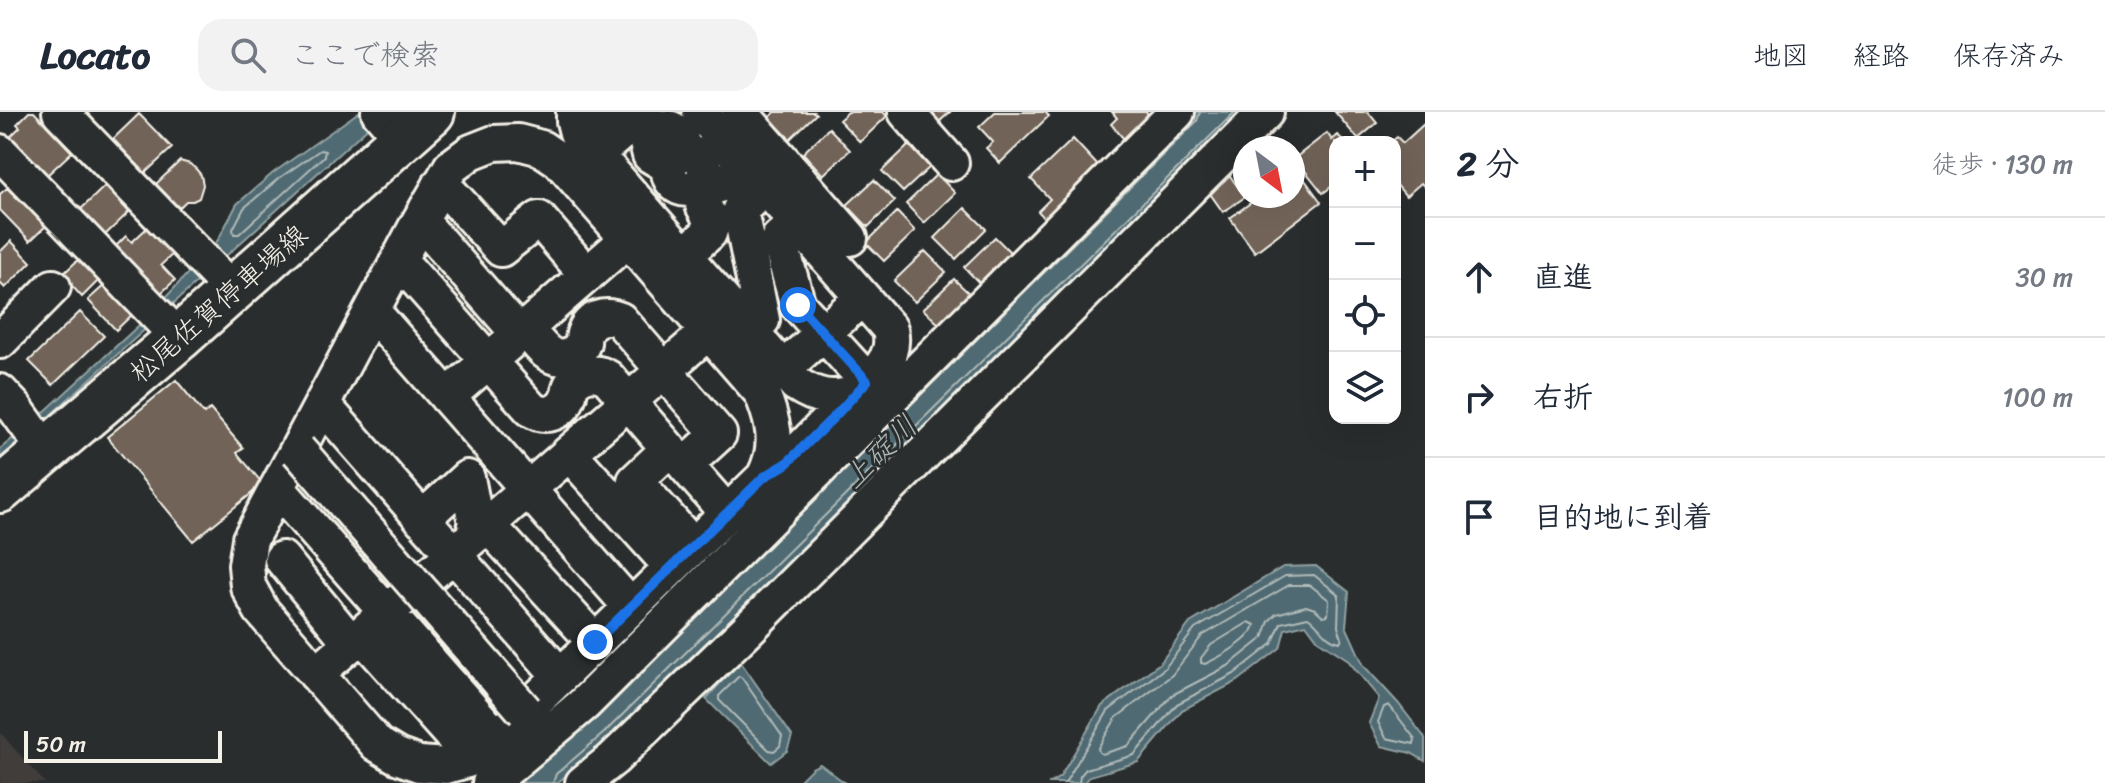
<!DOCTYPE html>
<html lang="ja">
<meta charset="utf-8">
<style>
:root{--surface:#fff;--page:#f2f2f3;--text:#1f2937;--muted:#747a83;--line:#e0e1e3}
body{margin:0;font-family:Sriracha,"Klee One",sans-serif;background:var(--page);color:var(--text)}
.controls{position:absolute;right:24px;top:24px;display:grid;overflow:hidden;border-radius:16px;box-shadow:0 8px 32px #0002}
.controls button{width:72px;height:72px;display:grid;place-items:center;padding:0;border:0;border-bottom:2px solid var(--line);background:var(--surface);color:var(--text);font:40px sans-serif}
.compass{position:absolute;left:1233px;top:24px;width:72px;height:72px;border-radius:50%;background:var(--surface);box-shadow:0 8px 32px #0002;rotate:148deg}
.scale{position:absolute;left:24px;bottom:20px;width:198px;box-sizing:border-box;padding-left:8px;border:4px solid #f4f1e8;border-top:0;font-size:22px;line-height:28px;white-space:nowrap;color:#f4f1e8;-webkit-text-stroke:6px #2a2d2e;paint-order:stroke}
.stop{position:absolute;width:24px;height:24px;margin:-18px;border:6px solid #1a73e8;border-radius:50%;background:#fff}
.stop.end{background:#1a73e8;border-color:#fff;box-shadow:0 2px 8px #0008}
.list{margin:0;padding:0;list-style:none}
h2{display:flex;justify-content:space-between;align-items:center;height:104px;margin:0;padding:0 32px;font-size:34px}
h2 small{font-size:26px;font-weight:400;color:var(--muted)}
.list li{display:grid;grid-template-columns:52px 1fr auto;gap:24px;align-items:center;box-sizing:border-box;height:120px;padding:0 32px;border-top:2px solid var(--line)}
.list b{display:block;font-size:30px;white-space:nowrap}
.list em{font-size:26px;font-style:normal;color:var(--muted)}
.icon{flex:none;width:44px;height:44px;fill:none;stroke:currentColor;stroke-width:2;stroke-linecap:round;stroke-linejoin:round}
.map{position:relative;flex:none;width:1425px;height:671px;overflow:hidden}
header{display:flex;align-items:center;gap:48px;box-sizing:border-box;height:112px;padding:0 40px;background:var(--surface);border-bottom:2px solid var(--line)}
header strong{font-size:38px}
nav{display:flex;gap:44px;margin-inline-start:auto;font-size:28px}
.search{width:560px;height:72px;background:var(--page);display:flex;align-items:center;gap:20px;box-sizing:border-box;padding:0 28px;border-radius:24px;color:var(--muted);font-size:30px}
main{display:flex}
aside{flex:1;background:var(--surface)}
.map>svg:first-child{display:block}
.built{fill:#3f3d3b}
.water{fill:#4f6b73;stroke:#91a1a2;stroke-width:2}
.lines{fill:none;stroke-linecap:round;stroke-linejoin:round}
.shore{stroke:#b2bbb9;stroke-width:2}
.building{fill:#716358;stroke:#f4f1e8;stroke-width:2}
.minor-casing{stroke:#f4f1e8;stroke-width:40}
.major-casing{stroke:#f4f1e8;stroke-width:50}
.minor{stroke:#2a2d2e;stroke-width:34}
.major{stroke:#2a2d2e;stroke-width:44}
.minor-bridge-casing{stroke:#f4f1e8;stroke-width:40;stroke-linecap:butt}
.minor-bridge{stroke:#2a2d2e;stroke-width:34}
.route{stroke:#1a73e8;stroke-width:10}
.labels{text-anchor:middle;stroke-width:6;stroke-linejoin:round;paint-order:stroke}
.street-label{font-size:28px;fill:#f4f1e8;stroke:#2a2d2e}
.water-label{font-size:30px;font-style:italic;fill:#aab5b3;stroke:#2a2d2e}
</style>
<header>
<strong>Locato</strong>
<div class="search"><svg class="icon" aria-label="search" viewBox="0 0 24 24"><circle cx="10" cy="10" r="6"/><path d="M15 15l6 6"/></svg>ここで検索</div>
<nav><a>地図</a><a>経路</a><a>保存済み</a></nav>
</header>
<main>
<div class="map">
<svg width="1425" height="671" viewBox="0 0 1425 671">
<rect width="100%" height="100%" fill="#2a2d2e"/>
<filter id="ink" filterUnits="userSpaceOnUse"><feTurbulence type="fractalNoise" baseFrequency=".0125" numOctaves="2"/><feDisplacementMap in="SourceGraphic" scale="16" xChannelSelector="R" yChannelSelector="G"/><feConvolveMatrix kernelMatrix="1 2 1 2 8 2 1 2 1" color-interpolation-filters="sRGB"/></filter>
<g filter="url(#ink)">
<path class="built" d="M0 620 12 634 45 671H0Z"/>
<path class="water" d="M359 0H385L45 308 0 346V337L41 303 149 204 218 128 237 92 273 61Z
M1195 0H1246L610 627 557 671H505L589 601Z
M1316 454 1349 480 1346 514 1364 554 1398 591 1425 626V649L1411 641 1381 634 1369 611 1379 586 1347 547 1318 528 1306 512 1285 517 1280 536 1238 569 1182 598 1138 650 1090 664 1085 671H1050L1060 665 1102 594 1160 551 1190 511 1283 455Z
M740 549 792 624 787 639 771 651 706 587Z
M820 652 845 671H797L812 656Z"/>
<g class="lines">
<path class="shore" d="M320 38 325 39 324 44 239 122H234L233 117 244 96 278 67Z
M835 368 1197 9 1200 0
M1289 473H1310L1329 488 1328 503 1323 504 1315 497 1306 494 1276 502 1269 509 1263 526 1228 554 1172 583 1128 634 1102 642 1099 640 1098 636 1116 606 1172 563 1202 524Z
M1249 510 1255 513C1251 528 1220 545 1205 552L1201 551V546L1211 533Z
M739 564 742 566 782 624 780 634 774 639 769 638 719 588V584Z
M1389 593 1415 627 1414 632 1386 626 1378 610 1384 595Z
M553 671 556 662 604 621 1235 0
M1065 671 1108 599 1165 556 1195 517 1285 464 1314 463 1339 483 1338 515 1342 526 1340 530C1325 528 1320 513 1308 505L1281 511 1272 532 1234 562 1177 592 1134 643 1086 657 1080 664 1079 671"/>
</g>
<path class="building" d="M29 0H34L72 40 45 65 8 27 20 15 17 12Z
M775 0H814L816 2 790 27 769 6Z
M848 0H883L887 4 860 30 839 8Z
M928 0H950L938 11Z
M995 0H1045L1049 4 1000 51 986 36 993 30 979 15Z
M1112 0H1146L1155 10 1129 33 1111 12 1117 6Z
M1335 0H1368L1377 11 1358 27Z
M139 2 172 36 145 61 113 27Z
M1425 11V75L1421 71 1406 84 1395 71V30H1391L1397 25 1403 31Z
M829 16 850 38 823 63 803 41Z
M1327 21 1332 28 1338 23 1344 30H1335V72L1323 81 1295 46Z
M1073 27 1100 56 1046 108 1038 99 1050 87 1031 67Z
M909 33 930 55 903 80 882 59Z
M180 49 190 52 196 57 201 63 203 73 199 86 193 89H186L179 96 156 72Z
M1228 61 1245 85 1223 100 1206 76Z
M937 62 955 81 924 111 906 92Z
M874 68 895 89 868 115 847 93Z
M1305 68 1321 90 1255 140 1230 106 1253 89 1249 84H1277L1280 87 1284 84H1293V78Z
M105 74 129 100 102 126 78 100Z
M7 76 21 90 26 84 50 110 30 129 0 98V82Z
M965 96 986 117 956 147 935 126Z
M897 100 915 119 884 149 866 131Z
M149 114 174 141 161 153 175 168 159 183 114 136 126 124 132 130Z
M995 125 1016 146 985 177 964 155Z
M11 129 31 150 5 176 0 171V140Z
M925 139 946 160 915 190 894 169Z
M81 145 101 166 82 185 62 163Z
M954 167 976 188 945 218 923 197Z
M107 171 135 200 116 218 88 188Z
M80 200 104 224 53 273 29 249Z
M176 268 204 302 210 297 243 336 237 341 263 372 193 429 107 325Z"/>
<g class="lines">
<g class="minor-casing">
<path id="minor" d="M60 0 233 179
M379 0 403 28
M574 0V9L577 21 796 272C816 285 832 289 855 281
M602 0 619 22
M700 0 890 217C893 231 891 242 882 254L786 352 764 365
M740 0 850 126
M906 0 951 51
M518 30 541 36 559 48 762 281C774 312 780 334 764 365L488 635 467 648 445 654 419 652 397 644 377 632 261 498 248 474 246 453 250 427 420 108 451 55 471 40 494 31Z
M0 40 179 226
M669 59a18 18 0 1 1 36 0a18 18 0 1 1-36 0Z
M596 42 645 0
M671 48 660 49 650 43 647 31 651 20C665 11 679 16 682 32L678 43
M441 71 501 137 539 107 587 163
M420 108 519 222
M797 110 779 126 798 193 867 269
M684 143 709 121 711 115V108L703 93V87L709 77 726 70 746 52
M399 148 531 297C545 307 562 301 568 285 571 278 568 278 572 272 581 261 596 258 608 266L669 337 635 369 693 434
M372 199 631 495
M526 216C536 228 547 249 565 245 571 244 577 240 581 235 585 229 582 229 584 222 589 205 606 202 620 208L719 322 685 353 727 401
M750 219 762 208 740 98 765 75
M0 229 53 175
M783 257 862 186
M0 280 15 296 46 339
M447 285 628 127
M322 292 560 564
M569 341 672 455
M277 376 497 626
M422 407 467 366 478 421
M487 412 595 530
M282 447 351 531
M361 522 471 645
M316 562 708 220
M490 671 584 592 1177 0
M583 671 613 647 747 518 1266 0"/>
</g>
<g class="major-casing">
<path id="major" d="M0 378 179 226 432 0"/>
</g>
<use href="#minor" class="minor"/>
<use href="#major" class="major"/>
<g class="minor-bridge-casing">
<path id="minor-bridge" d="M298 338 525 599"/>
</g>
<use href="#minor-bridge" class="minor-bridge"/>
</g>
</g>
<g class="lines" filter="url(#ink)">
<path class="route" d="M595 530 764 365 786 352 836 303 867 269 798 193"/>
</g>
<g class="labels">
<g class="street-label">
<text transform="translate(218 191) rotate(-41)" y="10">松尾佐賀停車場線</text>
</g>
<g class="water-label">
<text transform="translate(880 340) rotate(-44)" y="10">上碇川</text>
</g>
</g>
</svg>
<div class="controls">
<button>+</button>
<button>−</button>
<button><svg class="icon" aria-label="locate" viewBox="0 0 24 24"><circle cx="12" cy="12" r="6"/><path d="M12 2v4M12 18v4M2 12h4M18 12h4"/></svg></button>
<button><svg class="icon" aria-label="layers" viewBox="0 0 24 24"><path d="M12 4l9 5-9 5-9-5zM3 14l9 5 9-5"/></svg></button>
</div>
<svg class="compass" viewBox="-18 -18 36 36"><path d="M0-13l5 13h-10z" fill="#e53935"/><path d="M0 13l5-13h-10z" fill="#747a83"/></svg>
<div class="scale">50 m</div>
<div class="stop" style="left:798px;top:193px"></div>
<div class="stop end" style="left:595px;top:530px"></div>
</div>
<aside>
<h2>2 分<small>徒歩 · 130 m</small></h2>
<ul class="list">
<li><svg class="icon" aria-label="ahead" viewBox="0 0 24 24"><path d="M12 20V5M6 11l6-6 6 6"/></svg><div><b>直進</b></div><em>30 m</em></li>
<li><svg class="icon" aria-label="right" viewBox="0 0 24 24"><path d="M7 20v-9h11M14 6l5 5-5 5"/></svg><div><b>右折</b></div><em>100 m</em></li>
<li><svg class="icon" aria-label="arrive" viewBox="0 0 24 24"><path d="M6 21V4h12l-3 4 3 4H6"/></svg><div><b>目的地に到着</b></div></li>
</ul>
</aside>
</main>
